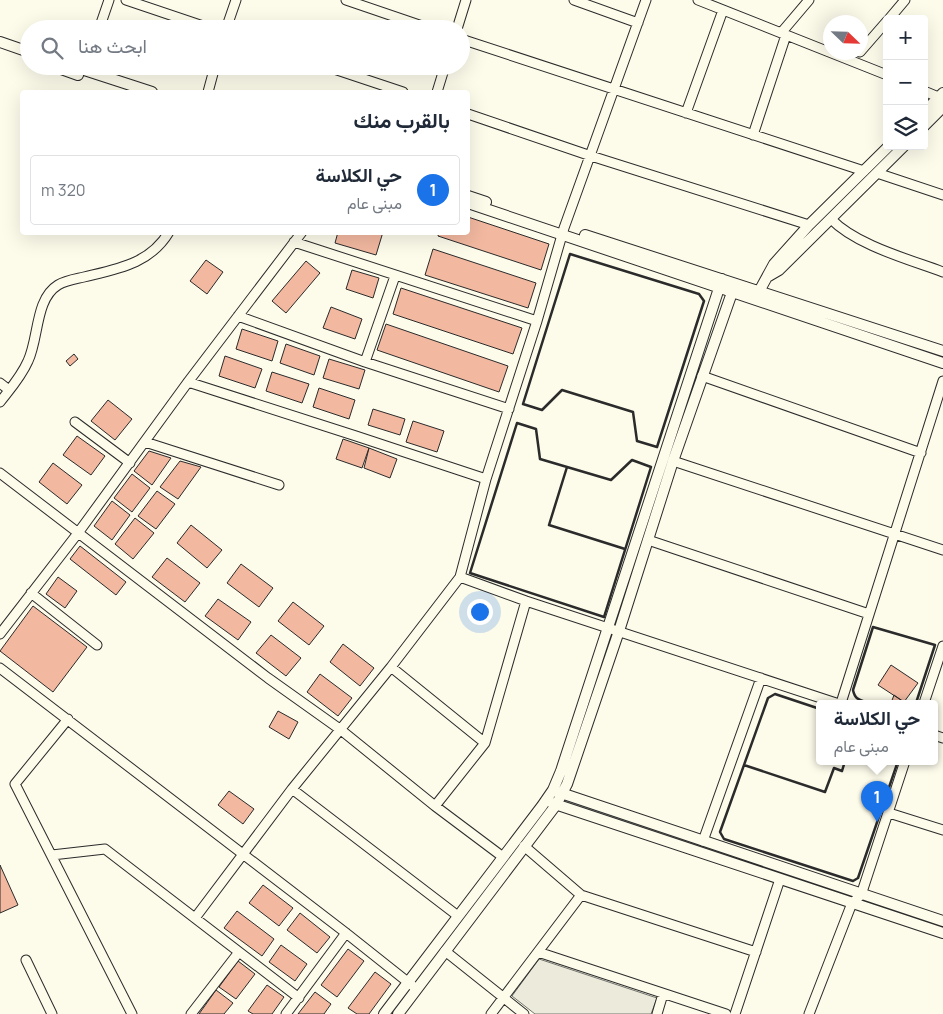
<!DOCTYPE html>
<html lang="ar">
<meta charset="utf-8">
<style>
:root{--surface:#fff;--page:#f2f2f3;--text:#1f2937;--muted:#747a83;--line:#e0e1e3;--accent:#1a73e8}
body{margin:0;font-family:Manrope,Vazirmatn,sans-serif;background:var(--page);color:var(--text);direction:rtl}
.controls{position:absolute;right:15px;top:15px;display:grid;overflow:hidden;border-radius:5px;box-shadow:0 5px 20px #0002}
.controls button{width:45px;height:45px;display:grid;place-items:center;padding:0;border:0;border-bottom:1px solid var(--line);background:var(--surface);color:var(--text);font:25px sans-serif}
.compass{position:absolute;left:823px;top:15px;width:45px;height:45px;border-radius:50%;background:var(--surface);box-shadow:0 5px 20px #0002;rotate:113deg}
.you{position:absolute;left:479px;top:611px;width:18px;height:18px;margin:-12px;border:4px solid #fff;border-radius:50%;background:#1a73e8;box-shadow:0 0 0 8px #1a73e833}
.badge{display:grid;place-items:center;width:32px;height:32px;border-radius:50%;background:var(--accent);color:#fff;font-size:16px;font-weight:700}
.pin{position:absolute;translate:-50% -41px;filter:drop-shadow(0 1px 2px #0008)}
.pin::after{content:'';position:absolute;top:26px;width:18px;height:15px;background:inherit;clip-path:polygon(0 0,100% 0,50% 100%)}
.popup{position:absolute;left:816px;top:700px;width:122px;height:65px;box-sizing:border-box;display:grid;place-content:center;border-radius:5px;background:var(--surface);filter:drop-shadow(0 1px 4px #0005);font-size:16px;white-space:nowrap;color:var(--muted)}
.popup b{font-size:19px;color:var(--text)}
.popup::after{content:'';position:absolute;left:50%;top:100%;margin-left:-10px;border:10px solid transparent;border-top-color:var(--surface)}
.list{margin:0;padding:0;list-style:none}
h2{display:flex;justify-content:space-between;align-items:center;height:65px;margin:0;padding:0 20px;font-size:21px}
h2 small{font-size:16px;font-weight:400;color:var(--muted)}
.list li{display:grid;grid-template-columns:32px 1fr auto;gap:15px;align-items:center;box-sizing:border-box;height:70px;margin:0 10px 10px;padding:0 10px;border:1px solid var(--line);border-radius:5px}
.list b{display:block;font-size:19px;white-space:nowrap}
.list p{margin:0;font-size:16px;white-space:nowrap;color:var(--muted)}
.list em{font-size:16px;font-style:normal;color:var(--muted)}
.icon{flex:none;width:28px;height:28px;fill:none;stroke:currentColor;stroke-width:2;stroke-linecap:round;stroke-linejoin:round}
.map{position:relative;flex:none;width:943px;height:1014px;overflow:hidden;direction:ltr}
.search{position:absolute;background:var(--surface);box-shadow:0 5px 20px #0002;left:20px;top:20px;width:450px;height:55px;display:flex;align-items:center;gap:12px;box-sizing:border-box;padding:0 18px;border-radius:28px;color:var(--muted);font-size:19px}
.panel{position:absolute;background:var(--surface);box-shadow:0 5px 20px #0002;left:20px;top:90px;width:450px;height:145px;border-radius:5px;direction:rtl}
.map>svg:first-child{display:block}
.green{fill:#ecebdb;stroke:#74746e}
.building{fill:#f2b8a0;stroke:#2b2b2b}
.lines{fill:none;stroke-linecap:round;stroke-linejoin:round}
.minor-casing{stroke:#2b2b2b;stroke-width:11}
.tertiary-casing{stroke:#2b2b2b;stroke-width:12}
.minor{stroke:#fdfbea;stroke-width:9}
.tertiary{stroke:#fdfbea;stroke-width:10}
.wall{stroke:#2b2b2b;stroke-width:2.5}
</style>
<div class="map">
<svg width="943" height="1014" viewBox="0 0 943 1014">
<rect width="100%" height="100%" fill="#fdfbea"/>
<path class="green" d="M539 959 657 998 651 1014H535L512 996Z"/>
<path class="building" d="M468 217 549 244 541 270 438 236 439 232H468Z
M338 232H383L376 255 335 243Z
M433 249 536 283 528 308 425 275Z
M206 260 223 272 207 294 190 281Z
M306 261 320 273 286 313 272 301Z
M352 270 379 278 373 298 346 289Z
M401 288 522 328 513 354 393 314Z
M331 307 362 319 355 339 323 328Z
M386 324 508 366 499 392 377 350Z
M242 329 278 341 272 361 236 349Z
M286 344 320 356 314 375 280 363Z
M74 354 78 359 70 366 66 361Z
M225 356 262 369 255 388 219 376Z
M329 359 365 370 359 389 323 378Z
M272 372 309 384 302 403 266 391Z
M319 388 355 400 349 419 313 407Z
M108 400 132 419 115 440 91 421Z
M373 409 405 419 400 435 368 425Z
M413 421 444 431 437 452 406 442Z
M77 436 105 456 91 475 63 455Z
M343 439 369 448 362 468 336 459Z
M369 448 397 459 390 478 364 468Z
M149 451 171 458 152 485 134 471Z
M180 461 201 467 178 499 160 487Z
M53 463 82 485 67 504 39 482Z
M132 474 150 488 132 512 114 498Z
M157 491 175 504 156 529 138 516Z
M112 501 130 515 112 540 94 526Z
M135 518 154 533 133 559 115 544Z
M191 525 222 550 207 568 177 543Z
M80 546 126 582 116 595 70 559Z
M167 558 200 583 185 602 152 577Z
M241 564 273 588 259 607 227 583Z
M58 577 77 591 65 608 46 594Z
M218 599 251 622 238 640 205 616Z
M293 602 324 626 309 645 278 621Z
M33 606 87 647 53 692 0 651Z
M271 635 301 658 286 676 256 653Z
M343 644 374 668 360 686 330 662Z
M891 665 918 683 904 702 878 685Z
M320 674 352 698 338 716 307 692Z
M894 695 904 702 907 703H891Z
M278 711 298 722 289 739 269 727Z
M229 791 254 809 243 824 218 805Z
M0 865 18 905 0 913Z
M263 885 293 908 279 926 249 903Z
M237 911 274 939 262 956 224 928Z
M300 913 330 937 317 953 287 930Z
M281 945 307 964 295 981 269 962Z
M348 949 364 961 337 997 321 985Z
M238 961 255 974 236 999 219 987Z
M375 972 391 984 369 1014H357L348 1008Z
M267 985 284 997 272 1014H253L248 1011Z
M216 990 233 1003 224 1014H199Z
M315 992 331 1004 324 1014H298Z"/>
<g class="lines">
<g class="minor-casing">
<path id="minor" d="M126 0 212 29
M346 0 431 29
M574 0 638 23
M698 0 887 75
M889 19 905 0
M99 29 109 0
M226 29 236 0
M457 29 466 0
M781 33 809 0
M461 39 864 171
M860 52 887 21
M325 66 403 92
M924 91 943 99
M208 92 215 66
M437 92 445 66
M686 113 723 10
M468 114 591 156 809 225
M753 135 786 35
M877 173 943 195
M831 219C856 245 908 259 943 272
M294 242 537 321
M238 316 365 362 509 409
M365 362 395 276
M702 376 921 453
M188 382 356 436 486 479
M0 383 9 390
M0 402C10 389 21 377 28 361 39 338 35 299 58 285 66 280 75 279 84 277 117 269 150 264 169 232
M75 422 130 463
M145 442 279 485
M673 461 943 550
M0 473 268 678 341 730 435 806 503 857
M648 540 869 614
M460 577 526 601 836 703
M31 593 97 645
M0 634 78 533 188 382 302 232
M391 667 485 743
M0 668 346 933 414 987
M841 703 943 381
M924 703 943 646
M68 719 15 784 132 1014
M934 735 943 738
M292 789 458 916
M435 806 485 743 526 601
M889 813 943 830
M703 841 761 678
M524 846 581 895 756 952
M52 855 105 849 299 998
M195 918 292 789 391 667 460 577 486 479 537 321 564 228 646 0
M445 951 524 1014
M538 952 726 1014
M26 960 52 1014
M191 1014 239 952
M286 1014 346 933
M491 1014 581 895
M657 1014 663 994
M735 1014 780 879
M809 1014 852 903 861 895 905 761"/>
</g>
<g class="tertiary-casing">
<path id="tertiary" d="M0 42 29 52
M53 66 78 75
M72 66 152 92
M924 112 943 93
M924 126 943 107
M468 196 486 202
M468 203 943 363
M585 235 943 351
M767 277 779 270 904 146
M756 297 774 264 809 225 889 146
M558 792 943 921
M552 803 943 933
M384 1014 542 806 553 790 561 771 722 279
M398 1014 556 805 567 784 619 631 673 461 735 284"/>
</g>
<use href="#minor" class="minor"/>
<use href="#tertiary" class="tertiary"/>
<path class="wall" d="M570 254 699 294 704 301 657 447 637 441 633 412 562 390 542 410 523 404Z
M517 423 536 429 540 459 611 480 632 460 651 467 604 617 470 573Z
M567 467 549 525 625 549
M868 703C860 700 855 700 853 690L873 627 935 645 916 703
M820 709 775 694 768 698 720 832 724 839 853 881 858 878 898 761
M744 765 825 792 834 768 842 771 845 761"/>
</g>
</svg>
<div class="controls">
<button>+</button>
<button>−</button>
<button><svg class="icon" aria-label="layers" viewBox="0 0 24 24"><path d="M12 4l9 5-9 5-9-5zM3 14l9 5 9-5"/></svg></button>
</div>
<svg class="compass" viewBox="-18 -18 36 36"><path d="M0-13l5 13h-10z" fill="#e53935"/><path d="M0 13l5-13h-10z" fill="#747a83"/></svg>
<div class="you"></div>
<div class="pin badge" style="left:877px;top:822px">1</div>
<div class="popup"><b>حي الكلاسة</b>مبنى عام</div>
<div class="search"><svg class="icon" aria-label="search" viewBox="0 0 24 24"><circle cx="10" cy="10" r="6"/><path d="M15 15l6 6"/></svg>ابحث هنا</div>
<section class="panel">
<h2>بالقرب منك<small></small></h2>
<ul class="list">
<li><span class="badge">1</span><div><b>حي الكلاسة</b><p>مبنى عام</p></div><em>320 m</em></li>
</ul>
</section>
</div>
